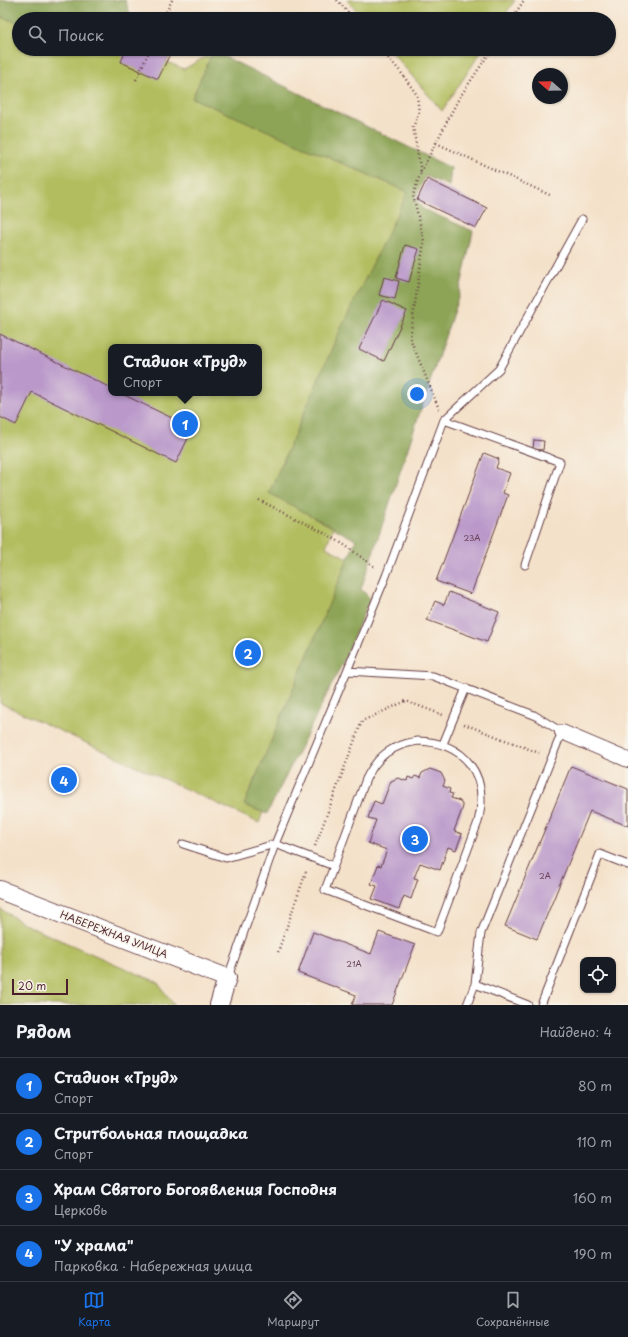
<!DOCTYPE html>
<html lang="ru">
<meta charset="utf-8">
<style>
:root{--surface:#171b24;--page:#242831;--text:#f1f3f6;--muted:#9ea1a6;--line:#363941;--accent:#1a73e8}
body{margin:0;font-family:"Playpen Sans",sans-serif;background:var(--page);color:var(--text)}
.controls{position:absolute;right:12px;bottom:12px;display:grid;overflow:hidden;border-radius:8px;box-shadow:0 1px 3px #0004}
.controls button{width:36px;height:36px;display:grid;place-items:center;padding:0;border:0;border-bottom:1px solid var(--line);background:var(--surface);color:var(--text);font:20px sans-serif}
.compass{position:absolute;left:532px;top:68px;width:36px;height:36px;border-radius:50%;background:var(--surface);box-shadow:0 1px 3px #0004;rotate:290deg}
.scale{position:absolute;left:12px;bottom:10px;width:56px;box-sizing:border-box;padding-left:4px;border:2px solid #4a1f2b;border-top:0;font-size:11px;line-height:14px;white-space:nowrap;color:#4a1f2b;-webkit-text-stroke:3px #f7f3e8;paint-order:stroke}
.you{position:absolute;left:417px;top:394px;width:14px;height:14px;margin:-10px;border:3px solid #fff;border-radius:50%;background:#1a73e8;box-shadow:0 0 0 6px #1a73e833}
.badge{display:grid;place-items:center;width:26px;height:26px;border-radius:50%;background:var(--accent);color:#fff;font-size:13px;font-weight:700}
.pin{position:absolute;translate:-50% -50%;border:2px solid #fff;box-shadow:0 1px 4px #0006}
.popup{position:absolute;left:108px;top:344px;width:154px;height:52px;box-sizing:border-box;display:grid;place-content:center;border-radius:8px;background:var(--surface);filter:drop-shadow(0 1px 3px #0005);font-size:13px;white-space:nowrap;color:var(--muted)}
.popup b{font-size:15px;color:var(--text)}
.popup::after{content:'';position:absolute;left:50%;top:100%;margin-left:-8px;border:8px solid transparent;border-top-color:var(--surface)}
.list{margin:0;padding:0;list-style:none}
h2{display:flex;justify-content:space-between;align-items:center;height:52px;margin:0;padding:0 16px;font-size:17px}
h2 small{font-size:13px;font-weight:400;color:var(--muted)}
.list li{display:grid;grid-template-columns:26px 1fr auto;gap:12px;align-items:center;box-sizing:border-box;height:56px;padding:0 16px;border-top:1px solid var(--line)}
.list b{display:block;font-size:15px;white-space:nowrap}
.list p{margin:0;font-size:13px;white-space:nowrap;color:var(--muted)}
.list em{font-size:13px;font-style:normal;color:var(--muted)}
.icon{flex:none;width:22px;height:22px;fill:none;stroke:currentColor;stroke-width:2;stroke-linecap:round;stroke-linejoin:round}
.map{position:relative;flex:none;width:628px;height:1005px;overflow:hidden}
.search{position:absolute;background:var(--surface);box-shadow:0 1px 3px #0004;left:12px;right:12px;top:12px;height:44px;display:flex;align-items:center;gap:10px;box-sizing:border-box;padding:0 14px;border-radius:22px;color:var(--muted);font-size:15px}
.sheet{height:276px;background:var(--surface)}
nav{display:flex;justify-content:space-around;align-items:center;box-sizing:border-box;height:56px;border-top:1px solid var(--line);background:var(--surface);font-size:11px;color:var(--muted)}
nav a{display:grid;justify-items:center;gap:2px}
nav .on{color:var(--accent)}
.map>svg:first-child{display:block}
.green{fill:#b2bd5f;stroke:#7e6e45;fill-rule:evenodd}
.forest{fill:#8da456;stroke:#6c6240}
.building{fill:#ba99ca}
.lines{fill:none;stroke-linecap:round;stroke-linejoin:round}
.service-casing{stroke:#643c43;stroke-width:9}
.minor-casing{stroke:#643c43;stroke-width:16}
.tertiary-casing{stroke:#643c43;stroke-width:20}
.path{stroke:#643c43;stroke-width:2.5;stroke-dasharray:1 3;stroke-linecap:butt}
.service{stroke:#fff;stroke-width:7}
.minor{stroke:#fff;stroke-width:14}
.tertiary{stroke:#fff;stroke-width:18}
.labels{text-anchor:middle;stroke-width:3;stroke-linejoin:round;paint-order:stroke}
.number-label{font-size:8px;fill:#663e53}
.street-label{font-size:10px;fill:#4a1f2b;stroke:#f7f3e8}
</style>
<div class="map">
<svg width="628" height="1005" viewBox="0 0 628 1005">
<rect width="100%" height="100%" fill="#f7f3e8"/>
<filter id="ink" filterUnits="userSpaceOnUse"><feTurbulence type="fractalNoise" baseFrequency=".025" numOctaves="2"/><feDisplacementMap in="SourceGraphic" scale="8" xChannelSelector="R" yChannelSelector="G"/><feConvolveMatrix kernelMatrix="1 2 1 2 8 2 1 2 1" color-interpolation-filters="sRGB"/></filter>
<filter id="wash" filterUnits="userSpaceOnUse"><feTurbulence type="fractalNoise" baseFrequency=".012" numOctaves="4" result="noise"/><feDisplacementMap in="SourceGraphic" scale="16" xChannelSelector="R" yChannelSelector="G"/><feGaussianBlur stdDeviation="0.9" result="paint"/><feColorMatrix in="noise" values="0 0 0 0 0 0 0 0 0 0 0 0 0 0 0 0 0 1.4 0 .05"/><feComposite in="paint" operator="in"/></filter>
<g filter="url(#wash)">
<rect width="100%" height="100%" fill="#f4e1c9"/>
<path class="green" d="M0 0 19 19V49H164L171 52 167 62 184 69 207 56 403 150 411 199V311L326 547 353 561 259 823 0 703ZM111 347H259V393H111Z
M347 0H515L502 19H364Z
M389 49H483L442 111Z
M0 909 30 927 157 982 174 1005H0Z"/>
<path class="forest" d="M0 0H125L132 19H19V23L0 17Z
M213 51 451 168 449 186 425 176 415 199 423 209 473 231 459 295 361 589 370 598 344 660 267 814 244 805 356 540 269 493 340 330 408 192 192 98Z"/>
<g id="blocks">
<path class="building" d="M126 49H164L171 52 158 79 121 62Z
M427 179 487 208 476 228 417 200Z
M405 245 419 249 409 282 396 278Z
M384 277 399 281 395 299 379 295Z
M383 300 407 311 384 361 359 349Z
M0 334 111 388V393H120L193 428 176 463 32 392 16 425 0 417Z
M534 440 544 441 543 450 533 449Z
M484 453 499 459 496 468 510 473 503 493 508 495 471 594 436 581Z
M449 592 499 612 487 642 427 620 435 601 444 605Z
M571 766 628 789V826L590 811 537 939 505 926Z
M430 769 441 773 445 781 443 786 450 789 449 793 453 794 451 798 460 801 463 807 454 831 462 834 456 850 448 847 440 870 420 863 414 878 418 879 411 899 404 896 399 909 372 899 377 886 371 884 378 865 381 866 387 850 368 843 376 820 368 818 374 801 382 804 391 781 398 778 407 781 408 777 413 779 415 776 420 778 422 773Z
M313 932 371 954 379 932 415 945 392 1005H352L356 995 298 973Z"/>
</g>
</g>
<g filter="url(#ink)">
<use href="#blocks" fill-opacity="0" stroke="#643c43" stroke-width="1"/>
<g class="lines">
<g class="service-casing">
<path id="service" d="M444 420 499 369 582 219
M347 671 386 576 444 420 560 462 525 565
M417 741C465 742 490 775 478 822L437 932 325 890 366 779C378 755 391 746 417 741Z
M443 744 466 688
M183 844 226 858 275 844 334 866
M228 977 275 844 347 671 433 676 534 715 562 732 481 933 475 984 467 1005
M475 984 528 1005
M541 1005 600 854 628 865"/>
</g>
<g class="minor-casing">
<path id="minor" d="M562 732 628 760"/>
</g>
<g class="tertiary-casing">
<path id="tertiary" d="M0 890 227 978 219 1005"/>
</g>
<path class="path" d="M337 0 354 19
M163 19 172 0
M512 19 524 0
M380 49 400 71 417 95 419 113 413 127 421 172 413 195 424 241 410 338 439 409
M136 80 150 49
M436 143 552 196
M421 172 458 100 492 49
M259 500 330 536 346 546 376 568
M464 724 539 753
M315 846 362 721 406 701 443 715
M278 952 307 869"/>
<use href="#service" class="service"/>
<use href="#minor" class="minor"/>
<use href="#tertiary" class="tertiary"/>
</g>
</g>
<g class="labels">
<g class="number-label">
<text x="472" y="541">23А</text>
<text x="545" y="879">2А</text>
<text x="354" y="967">21А</text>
</g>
<g class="street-label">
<text transform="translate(114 934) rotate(21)" y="4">НАБЕРЕЖНАЯ УЛИЦА</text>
</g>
</g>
</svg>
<div class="controls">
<button><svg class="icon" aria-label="locate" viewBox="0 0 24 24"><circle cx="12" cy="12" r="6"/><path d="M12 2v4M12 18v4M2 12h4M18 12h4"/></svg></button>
</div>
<svg class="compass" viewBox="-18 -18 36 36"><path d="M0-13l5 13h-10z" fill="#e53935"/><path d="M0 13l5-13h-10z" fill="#9ea1a6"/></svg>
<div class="scale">20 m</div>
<div class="you"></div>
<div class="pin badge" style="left:185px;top:424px">1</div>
<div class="popup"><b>Стадион «Труд»</b>Спорт</div>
<div class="pin badge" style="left:248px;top:653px">2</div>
<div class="pin badge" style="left:415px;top:839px">3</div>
<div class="pin badge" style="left:64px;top:780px">4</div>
<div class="search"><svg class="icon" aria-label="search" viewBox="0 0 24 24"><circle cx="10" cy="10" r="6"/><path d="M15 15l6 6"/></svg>Поиск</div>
</div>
<section class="sheet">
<h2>Рядом<small>Найдено: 4</small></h2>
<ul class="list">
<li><span class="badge">1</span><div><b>Стадион «Труд»</b><p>Спорт</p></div><em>80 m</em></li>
<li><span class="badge">2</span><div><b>Стритбольная площадка</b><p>Спорт</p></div><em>110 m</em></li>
<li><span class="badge">3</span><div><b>Храм Святого Богоявления Господня</b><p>Церковь</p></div><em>160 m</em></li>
<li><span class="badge">4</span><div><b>&quot;У храма&quot;</b><p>Парковка · Набережная улица</p></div><em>190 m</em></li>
</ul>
</section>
<nav>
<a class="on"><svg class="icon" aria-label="map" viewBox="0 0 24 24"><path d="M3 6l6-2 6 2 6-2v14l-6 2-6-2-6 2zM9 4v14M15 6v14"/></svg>Карта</a>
<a><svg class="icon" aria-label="directions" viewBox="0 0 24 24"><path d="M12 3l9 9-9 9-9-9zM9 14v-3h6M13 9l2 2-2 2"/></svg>Маршрут</a>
<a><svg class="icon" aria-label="saved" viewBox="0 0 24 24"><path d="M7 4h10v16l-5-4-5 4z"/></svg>Сохранённые</a>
</nav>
